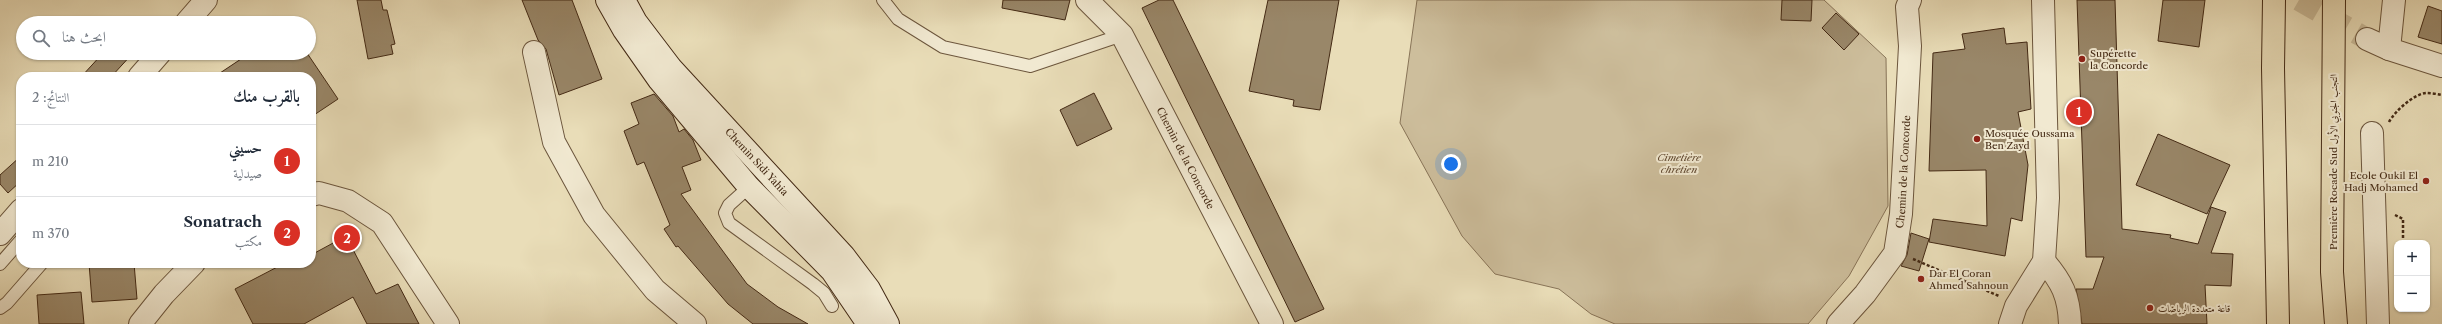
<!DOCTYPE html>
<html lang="ar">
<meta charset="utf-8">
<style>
:root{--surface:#fff;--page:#f2f2f3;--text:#1f2937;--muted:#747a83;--line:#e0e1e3;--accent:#d93025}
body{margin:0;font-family:"Libre Caslon Text",Amiri,serif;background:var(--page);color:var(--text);direction:rtl}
.controls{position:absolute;right:12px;bottom:12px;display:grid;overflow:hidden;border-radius:8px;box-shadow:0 1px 3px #0004}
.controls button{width:36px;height:36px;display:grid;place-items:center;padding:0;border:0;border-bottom:1px solid var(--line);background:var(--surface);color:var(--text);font:20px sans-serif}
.you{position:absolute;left:1451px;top:164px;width:14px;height:14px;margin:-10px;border:3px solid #fff;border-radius:50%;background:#1a73e8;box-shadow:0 0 0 6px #1a73e833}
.badge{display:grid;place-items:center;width:26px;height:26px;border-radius:50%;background:var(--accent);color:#fff;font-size:13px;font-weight:700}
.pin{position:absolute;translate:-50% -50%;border:2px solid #fff;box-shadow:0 1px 4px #0006}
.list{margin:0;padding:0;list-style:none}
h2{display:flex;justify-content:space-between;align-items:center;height:52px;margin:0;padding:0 16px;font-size:17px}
h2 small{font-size:13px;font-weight:400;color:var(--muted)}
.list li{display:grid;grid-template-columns:26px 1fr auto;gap:12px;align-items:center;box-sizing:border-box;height:72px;padding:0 16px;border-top:1px solid var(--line)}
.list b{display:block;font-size:15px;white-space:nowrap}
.list p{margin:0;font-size:13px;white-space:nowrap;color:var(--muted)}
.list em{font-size:13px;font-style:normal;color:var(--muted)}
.icon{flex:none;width:22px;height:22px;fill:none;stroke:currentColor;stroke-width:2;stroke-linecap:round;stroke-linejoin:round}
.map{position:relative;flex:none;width:2442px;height:324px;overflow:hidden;direction:ltr}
.search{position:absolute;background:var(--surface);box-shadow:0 1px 3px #0004;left:16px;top:16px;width:300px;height:44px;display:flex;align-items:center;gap:10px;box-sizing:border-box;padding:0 14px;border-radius:22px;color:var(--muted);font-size:15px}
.panel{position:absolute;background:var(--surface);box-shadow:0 1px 3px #0004;left:16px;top:72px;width:300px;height:196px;border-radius:16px;direction:rtl}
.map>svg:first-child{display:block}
.green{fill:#cdbe9c;stroke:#887458}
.building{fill:#998769;stroke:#432914}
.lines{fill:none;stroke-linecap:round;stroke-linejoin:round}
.minor-tunnel{stroke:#c8b997;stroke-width:22;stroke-dasharray:22 11;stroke-linecap:butt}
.service-casing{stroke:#6c563d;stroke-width:14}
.minor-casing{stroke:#6c563d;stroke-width:24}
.tertiary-casing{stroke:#6c563d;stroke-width:24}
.secondary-casing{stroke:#432914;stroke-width:24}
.motorway-casing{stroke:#432914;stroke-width:24}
.path{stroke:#432914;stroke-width:2.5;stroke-dasharray:3 2;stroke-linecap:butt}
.service{stroke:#f1e9d1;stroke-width:12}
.minor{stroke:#f1e9d1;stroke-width:22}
.tertiary{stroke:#f1e9d1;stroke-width:22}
.secondary{stroke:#f1e9d1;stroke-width:22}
.motorway{stroke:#e9ddb8;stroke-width:22}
.poi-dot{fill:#8f2418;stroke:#f1e9d1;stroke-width:1.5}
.labels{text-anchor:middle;stroke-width:4;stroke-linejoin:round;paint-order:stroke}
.poi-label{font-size:10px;fill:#432914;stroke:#f1e9d1;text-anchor:start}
.park-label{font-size:10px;font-style:italic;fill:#5f472f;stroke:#f1e9d1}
.street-label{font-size:10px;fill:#432914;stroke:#f1e9d1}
</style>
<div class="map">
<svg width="2442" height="324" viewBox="0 0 2442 324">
<rect width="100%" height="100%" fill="#e9ddb8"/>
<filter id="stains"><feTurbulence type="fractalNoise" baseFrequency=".005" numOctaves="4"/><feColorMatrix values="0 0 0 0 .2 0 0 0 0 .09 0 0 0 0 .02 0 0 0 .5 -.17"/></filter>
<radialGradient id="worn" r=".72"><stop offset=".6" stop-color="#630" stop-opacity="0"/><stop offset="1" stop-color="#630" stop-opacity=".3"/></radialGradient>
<path class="green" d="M1417 0H1824L1886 58 1888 206 1849 276 1808 324H1615L1591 314 1559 289 1495 274 1462 236 1400 123Z"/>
<path class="building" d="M357 0H381L383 10H387L395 44 391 45 393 54 368 59Z
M522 0H572L602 79 559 95 546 49 538 40Z
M1003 0H1070L1065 20 1002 8Z
M1159 0H1173L1324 309 1295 322 1142 8Z
M1268 0H1339L1320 110 1293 106 1294 100 1249 91Z
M1782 0H1812L1811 21 1781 20Z
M2077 0H2115L2122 229 2171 235 2170 238 2198 244 2211 207 2226 212 2211 253 2233 254 2231 286 2205 285 2207 324H2082L2076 289H2093L2104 257H2086Z
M2163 0H2205L2199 47 2158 41Z
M2428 6 2442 11V44L2418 37Z
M1836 13 1859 34 1844 50 1822 28Z
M2004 28 2006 44 2027 42 2031 109 2018 112 2028 165 2022 221 2011 218 2005 256 1929 242 1933 219 1987 226 1986 170 1929 171 1933 53 1965 49 1962 34Z
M103 53H133L111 77H81Z
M250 53H307L338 99 311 117V77H214Z
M1094 93 1112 129 1077 146 1060 110Z
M654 94 673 116 679 132 684 129 693 140 701 160 682 167 691 190 681 194 747 284 778 307 808 324H753L728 304 678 246 676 247 664 229 670 225 644 162 637 165 624 131 639 124 631 103Z
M2158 134 2230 165 2207 214 2136 185Z
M21 156V181L8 193 0 184V175Z
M1911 233 1929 239 1919 271 1901 266 1907 255Z
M346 236 376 294 398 284 419 324H367L353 297 304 324H253L235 289 285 263H311V255Z
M89 263H134L137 299 92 302Z
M81 292 84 324H39L37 295Z"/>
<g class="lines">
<path class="minor-tunnel" d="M2299 0 2367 39"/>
<g class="service-casing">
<path id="service" d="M883 0 898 19 943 47 1030 66 1122 35
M749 187 729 205 725 213 729 223 813 284 824 293 832 306
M0 264 21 240
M0 308 7 303 42 263"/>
</g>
<g class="minor-casing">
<g id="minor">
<path id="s1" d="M1087 0 1122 35 1272 324"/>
<path d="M2367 39 2389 49 2442 66"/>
<path d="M2389 49 2394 0"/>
<path d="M534 52 554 142 594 215 655 290 695 324"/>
<path d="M2372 133 2378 324"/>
<path d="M311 195 319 193 348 201 382 223 448 324"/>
<path d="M2044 261C2062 282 2069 296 2070 324"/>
<path d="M140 324 164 294 194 263"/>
<path id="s2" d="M1838 324 1865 294 1895 253 1901 214 1910 46 1907 7 1910 0"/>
</g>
</g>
<g class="tertiary-casing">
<path id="tertiary" d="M186 23 206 0
M139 77 160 53
M0 234 21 210
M2010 324 2016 306 2044 261 2048 198 2043 0"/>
</g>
<g class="secondary-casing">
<g id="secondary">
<path d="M607 0 624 30 659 80 749 187 832 271 868 324"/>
<path id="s3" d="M624 0 636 22 671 68 844 256 869 289 888 324"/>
</g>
</g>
<g class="motorway-casing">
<path id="motorway" d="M2274 0 2273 68 2278 324
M2334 0 2332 272 2336 324"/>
</g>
<path class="path" d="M2389 122C2395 111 2414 94 2426 93 2431 93 2437 94 2442 95
M2395 215 2403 219V243
M1913 259 1999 296"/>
<use href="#service" class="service"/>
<use href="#minor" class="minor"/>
<use href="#tertiary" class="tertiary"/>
<use href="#secondary" class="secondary"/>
<use href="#motorway" class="motorway"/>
</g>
<g class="poi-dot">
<circle cx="2082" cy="59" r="4"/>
<circle cx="1977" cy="139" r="4"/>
<circle cx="2426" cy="181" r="4"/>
<circle cx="1921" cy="279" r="4"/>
<circle cx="2150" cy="308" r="4"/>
</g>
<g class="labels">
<g class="poi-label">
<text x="2090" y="57">Supérette<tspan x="2090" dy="12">la Concorde</tspan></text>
<text x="1985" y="137">Mosquée Oussama<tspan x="1985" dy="12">Ben Zayd</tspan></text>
<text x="2418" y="179" text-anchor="end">Ecole Oukil El<tspan x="2418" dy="12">Hadj Mohamed</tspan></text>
<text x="1929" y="277">Dar El Coran<tspan x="1929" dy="12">Ahmed Sahnoun</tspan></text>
<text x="2158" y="312">قاعة متعددة الرياضات</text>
</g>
<g class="park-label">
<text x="1679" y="161">Cimetière<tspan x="1679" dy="12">chrétien</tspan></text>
</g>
<g class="street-label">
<text dy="4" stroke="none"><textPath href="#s1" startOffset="188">Chemin de la Concorde</textPath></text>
<text dy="4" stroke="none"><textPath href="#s3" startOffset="210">Chemin Sidi Yahia</textPath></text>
<text transform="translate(2333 162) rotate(-90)" y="4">Première Rocade Sud التجنب الجنوبي الأول</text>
<text dy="4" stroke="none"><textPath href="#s2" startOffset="173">Chemin de la Concorde</textPath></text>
</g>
</g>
<rect width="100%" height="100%" filter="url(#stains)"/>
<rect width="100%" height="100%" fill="url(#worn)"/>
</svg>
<div class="controls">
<button>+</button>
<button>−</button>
</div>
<div class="you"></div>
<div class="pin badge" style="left:2079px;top:112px">1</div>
<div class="pin badge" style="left:347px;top:238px">2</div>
<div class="search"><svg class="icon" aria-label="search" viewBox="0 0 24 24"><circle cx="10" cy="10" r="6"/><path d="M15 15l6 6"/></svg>ابحث هنا</div>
<section class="panel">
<h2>بالقرب منك<small>النتائج: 2</small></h2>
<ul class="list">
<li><span class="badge">1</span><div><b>حسيني</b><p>صيدلية</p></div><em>210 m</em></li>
<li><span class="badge">2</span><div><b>Sonatrach</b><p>مكتب</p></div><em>370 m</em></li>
</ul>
</section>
</div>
